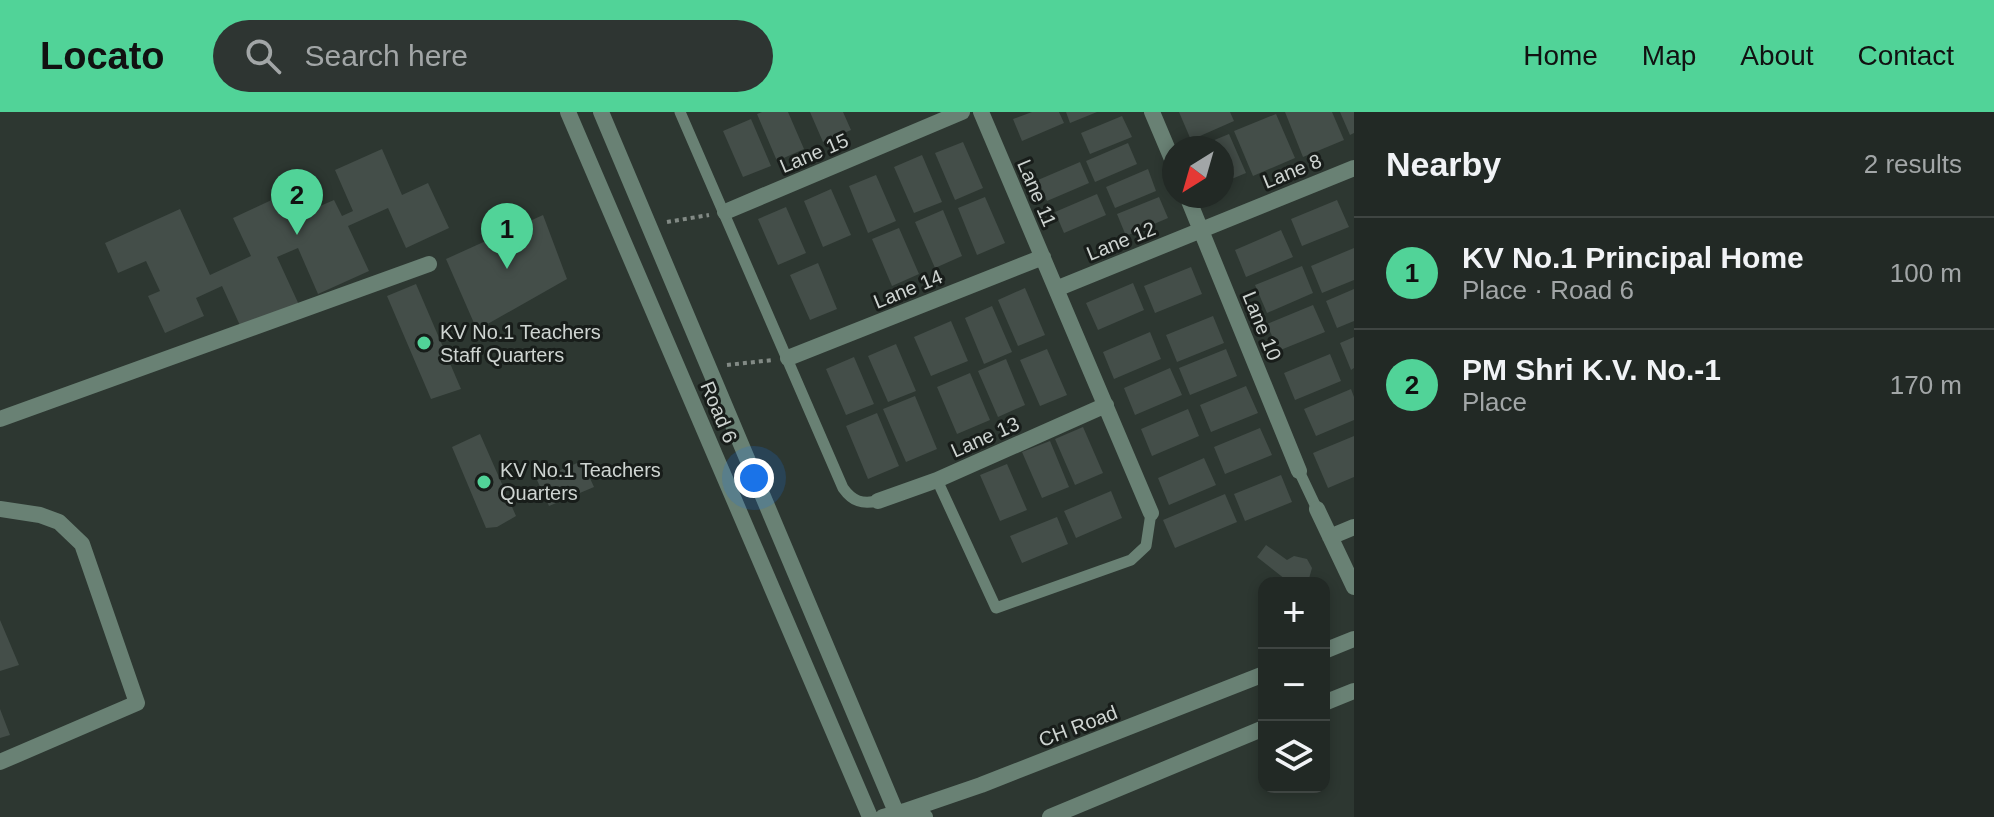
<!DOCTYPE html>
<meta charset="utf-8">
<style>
:root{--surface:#222925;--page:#2e3532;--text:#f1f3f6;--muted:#a2a6a7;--line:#3f4542;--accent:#51d398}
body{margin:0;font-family:Helvetica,sans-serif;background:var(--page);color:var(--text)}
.controls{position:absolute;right:24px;bottom:24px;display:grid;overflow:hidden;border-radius:16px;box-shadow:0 4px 12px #0003}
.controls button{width:72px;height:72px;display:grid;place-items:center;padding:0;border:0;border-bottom:2px solid var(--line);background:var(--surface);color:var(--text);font:40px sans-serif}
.compass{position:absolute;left:1162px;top:24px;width:72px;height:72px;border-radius:50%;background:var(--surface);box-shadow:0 4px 12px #0003;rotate:217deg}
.you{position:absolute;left:754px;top:366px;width:28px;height:28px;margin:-20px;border:6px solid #fff;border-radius:50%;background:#1a73e8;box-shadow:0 0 0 12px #1a73e833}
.badge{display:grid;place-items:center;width:52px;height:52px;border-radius:50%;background:var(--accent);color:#111;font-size:26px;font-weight:700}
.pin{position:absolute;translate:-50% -66px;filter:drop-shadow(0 2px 4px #0008)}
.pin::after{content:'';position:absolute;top:42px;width:28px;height:24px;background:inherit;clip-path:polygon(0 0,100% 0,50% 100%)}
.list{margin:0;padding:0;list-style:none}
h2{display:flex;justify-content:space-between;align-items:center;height:104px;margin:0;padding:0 32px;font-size:34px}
h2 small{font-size:26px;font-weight:400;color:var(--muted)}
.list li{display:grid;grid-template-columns:52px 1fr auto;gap:24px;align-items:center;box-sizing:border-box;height:112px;padding:0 32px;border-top:2px solid var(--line)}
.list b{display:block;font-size:30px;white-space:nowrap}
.list p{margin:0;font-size:26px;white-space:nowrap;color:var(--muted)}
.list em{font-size:26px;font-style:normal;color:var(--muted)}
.icon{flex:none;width:44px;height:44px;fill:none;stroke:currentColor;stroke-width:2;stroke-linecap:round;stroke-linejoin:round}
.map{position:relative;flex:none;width:1354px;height:705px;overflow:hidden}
header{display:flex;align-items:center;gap:48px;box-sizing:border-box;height:112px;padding:0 40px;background:var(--accent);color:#111}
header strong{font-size:38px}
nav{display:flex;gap:44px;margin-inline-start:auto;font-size:28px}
.search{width:560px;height:72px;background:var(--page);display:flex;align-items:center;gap:20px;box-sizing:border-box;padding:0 28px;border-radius:44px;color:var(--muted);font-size:30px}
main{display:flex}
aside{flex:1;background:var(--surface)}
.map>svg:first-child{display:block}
.building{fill:#444e49}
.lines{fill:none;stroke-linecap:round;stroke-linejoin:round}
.path{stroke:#828a85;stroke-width:4;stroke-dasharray:4 4;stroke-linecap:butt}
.service{stroke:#698174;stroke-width:11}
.minor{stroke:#698174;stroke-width:16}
.tertiary{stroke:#698174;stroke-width:16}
.poi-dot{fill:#51d398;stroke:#181d1a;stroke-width:3}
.labels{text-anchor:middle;stroke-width:6;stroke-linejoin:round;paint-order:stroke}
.street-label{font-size:20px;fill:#ced4d1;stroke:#181d1a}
.poi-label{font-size:20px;fill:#ced4d1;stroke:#181d1a;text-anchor:start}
</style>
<header>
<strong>Locato</strong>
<div class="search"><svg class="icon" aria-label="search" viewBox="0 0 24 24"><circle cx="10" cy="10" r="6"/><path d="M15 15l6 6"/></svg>Search here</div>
<nav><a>Home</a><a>Map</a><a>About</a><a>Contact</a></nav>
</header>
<main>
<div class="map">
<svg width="1354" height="705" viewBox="0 0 1354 705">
<rect width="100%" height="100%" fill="#2d3731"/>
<path class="building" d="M762 0H788L804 37 777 49 757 2Z
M810 0H843L851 18 823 30Z
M1032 0H1059L1064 11 1022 29 1013 7Z
M1066 0H1097L1070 11Z
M1179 0H1230L1234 9 1191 28Z
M1285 0H1332L1344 28 1303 45Z
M1340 0H1354V21L1350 23Z
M1276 2 1295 46 1253 64 1234 19Z
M1122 4 1132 25 1090 42 1081 21Z
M751 7 771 54 743 65 723 19Z
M1229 22 1246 61 1222 71V36H1195Z
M963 30 983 76 955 88 935 41Z
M1128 31 1137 52 1095 70 1086 49Z
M382 37 402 83 428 71 449 116 406 136 388 96 348 114 369 159 318 182 298 136 277 145 300 195 243 220 222 174 196 186 204 204 165 221 148 184 160 179 146 149 118 161 105 131 180 97 210 163 251 144 233 106 280 84 290 107 334 88 342 104 353 99 335 58Z
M922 43 942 90 914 101 894 55Z
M1080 50 1089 71 1047 89 1038 68Z
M1148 57 1156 79 1115 96 1106 75Z
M876 63 896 109 868 121 849 74Z
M831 77 851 123 823 135 804 89Z
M1097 82 1106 103 1064 121 1055 100Z
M985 85 1005 131 977 143 958 96Z
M1159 85 1168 106 1126 124 1117 102Z
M1337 88 1349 115 1302 134 1291 107Z
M786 95 806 141 778 153 758 107Z
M943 98 962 144 935 156 915 110Z
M543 103 567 167 477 218 446 147Z
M899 116 919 162 892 174 872 127Z
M1281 118 1293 145 1246 165 1235 138Z
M1354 136V168L1322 181 1311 154Z
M818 151 837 197 810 208 790 163Z
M1302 154 1313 181 1267 201 1255 173Z
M1191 155 1202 182 1155 201 1144 174Z
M1133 171 1144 198 1098 218 1086 191Z
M416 172 461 277 431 287 387 184Z
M1025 176 1045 223 1018 234 998 188Z
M1354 177V209L1337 216 1326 189Z
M1313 193 1325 220 1278 239 1267 212Z
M992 194 1012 240 984 252 965 206Z
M1213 204 1224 231 1177 250 1166 223Z
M951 209 968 249 931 264 914 225Z
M1150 220 1161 247 1114 267 1103 240Z
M1354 225V256L1351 258 1340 231Z
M896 232 916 279 888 290 868 244Z
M1047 237 1067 283 1040 294 1020 248Z
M1226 237 1237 264 1190 283 1179 256Z
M1330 242 1341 269 1295 288 1284 261Z
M854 245 874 292 846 303 826 257Z
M1006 247 1025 293 998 305 978 259Z
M1170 256 1182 283 1135 303 1124 276Z
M970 261 990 308 957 322 937 275Z
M1246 274 1258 301 1211 320 1200 293Z
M1351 277 1354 285V308L1316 324 1304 297Z
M915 284 937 337 906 350 883 297Z
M1188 297 1199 324 1152 344 1141 317Z
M877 301 899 354 868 367 846 314Z
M1083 315 1103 361 1075 373 1055 327Z
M1260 316 1272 343 1225 362 1214 335Z
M480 322 516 404 497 415 486 416 452 335Z
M1354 324V365L1328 376 1313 341Z
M1050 329 1069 375 1042 386 1022 340Z
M1204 346 1216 373 1169 393 1158 366Z
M582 349 594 375 549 394 537 368Z
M1007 352 1027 398 1000 409 980 363Z
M1281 363 1292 390 1245 409 1234 382Z
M1111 379 1122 406 1076 426 1064 399Z
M1225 382 1237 410 1175 436 1163 408Z
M1057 405 1068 432 1022 451 1010 424Z
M1266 433 1287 448 1294 444 1307 447 1312 456 1308 470 1290 471 1257 445Z
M0 508 19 553 0 559Z
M0 597 10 623 0 626Z"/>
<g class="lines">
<path class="path" d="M667 110 709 103
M727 253 773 248"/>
<path class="service" d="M680 0 843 376C853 390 862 392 878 389
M1299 359 1317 397
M937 368 996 496 1131 448 1146 434 1151 401"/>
<path class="minor" d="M981 0 1151 401
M1152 0 1174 52
M1187 84 1299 359
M725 100 962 0
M1056 177 1354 56
M788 246 1043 145
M0 307 429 152
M878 389 937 368 1106 293
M0 397 40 403 59 410 82 432 137 591 0 650
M1317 397 1354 475
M1330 425 1354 415"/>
<path class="tertiary" d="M568 0 870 705
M601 0 896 700
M1324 539 1354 527
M1324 591 1354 579
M905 699 981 673 1264 562
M883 705 905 699 925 705
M1050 705 1264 616"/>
</g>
<g class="poi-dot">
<circle cx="424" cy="231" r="8"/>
<circle cx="484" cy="370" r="8"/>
</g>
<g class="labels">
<g class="street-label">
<text transform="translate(814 41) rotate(-23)" y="7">Lane 15</text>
<text transform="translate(1292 59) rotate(-22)" y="7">Lane 8</text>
<text transform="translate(1037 81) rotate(67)" y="7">Lane 11</text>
<text transform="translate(1121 129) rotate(-22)" y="7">Lane 12</text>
<text transform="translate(908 177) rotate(-22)" y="7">Lane 14</text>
<text transform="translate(1262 214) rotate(68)" y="7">Lane 10</text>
<text transform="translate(719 300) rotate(67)" y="7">Road 6</text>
<text transform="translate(985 325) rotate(-24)" y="7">Lane 13</text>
<text transform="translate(1078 614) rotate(-21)" y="7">CH Road</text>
</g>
<g class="poi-label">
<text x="440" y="227">KV No.1 Teachers<tspan x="440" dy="23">Staff Quarters</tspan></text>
<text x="500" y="365">KV No.1 Teachers<tspan x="500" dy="23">Quarters</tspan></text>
</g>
</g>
</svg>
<div class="controls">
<button>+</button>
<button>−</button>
<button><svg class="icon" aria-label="layers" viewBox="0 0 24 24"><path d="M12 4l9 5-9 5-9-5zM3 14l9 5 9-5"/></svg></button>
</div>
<svg class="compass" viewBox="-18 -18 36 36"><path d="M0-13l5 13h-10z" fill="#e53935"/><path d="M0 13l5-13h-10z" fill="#a2a6a7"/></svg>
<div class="you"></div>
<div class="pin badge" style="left:507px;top:157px">1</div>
<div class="pin badge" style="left:297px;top:123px">2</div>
</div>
<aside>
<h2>Nearby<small>2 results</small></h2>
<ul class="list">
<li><span class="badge">1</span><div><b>KV No.1 Principal Home</b><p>Place · Road 6</p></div><em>100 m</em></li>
<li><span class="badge">2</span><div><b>PM Shri K.V. No.-1</b><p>Place</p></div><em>170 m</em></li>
</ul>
</aside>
</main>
